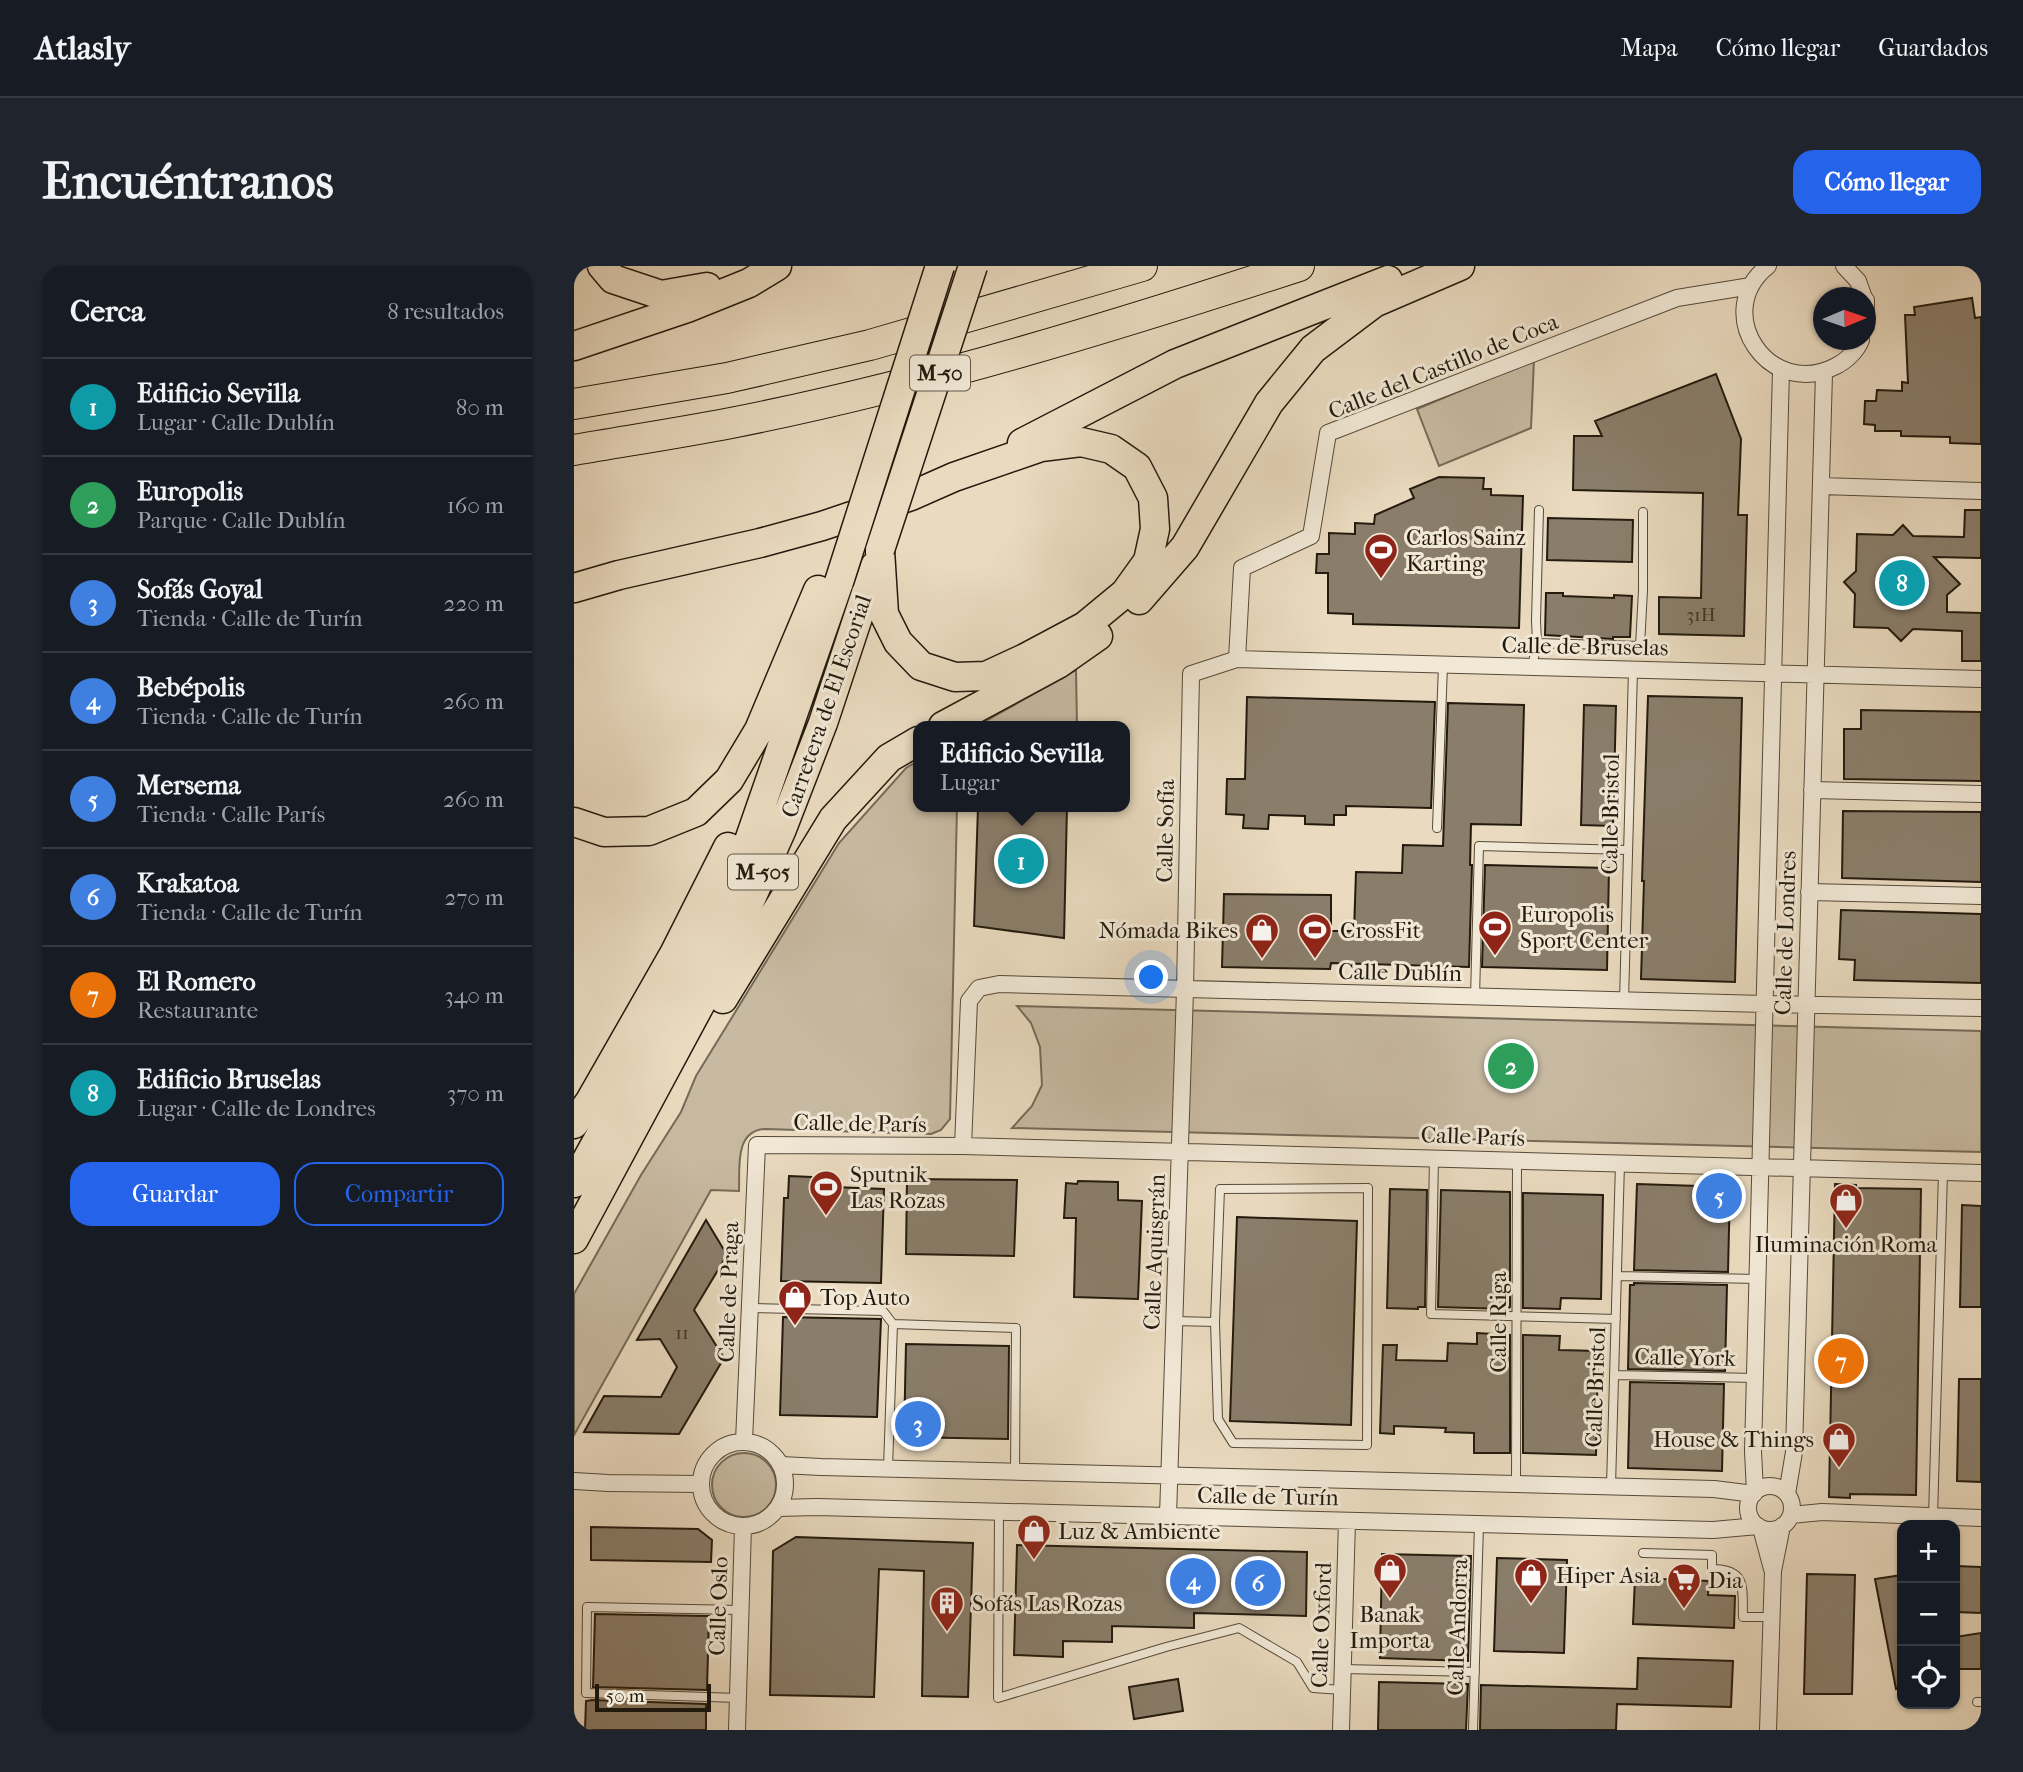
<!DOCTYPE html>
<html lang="es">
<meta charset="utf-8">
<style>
:root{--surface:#171b24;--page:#20242c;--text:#f1f3f6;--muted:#9ea1a6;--line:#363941;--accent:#2563eb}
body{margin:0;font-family:"IM FELL French Canon",serif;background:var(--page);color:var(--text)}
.controls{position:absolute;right:21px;bottom:21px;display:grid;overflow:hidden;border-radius:14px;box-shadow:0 2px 5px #0004}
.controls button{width:63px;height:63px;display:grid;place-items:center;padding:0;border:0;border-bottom:2px solid var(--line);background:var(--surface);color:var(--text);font:35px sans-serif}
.compass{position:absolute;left:1239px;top:21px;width:63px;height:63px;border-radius:50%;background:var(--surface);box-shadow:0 2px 5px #0004;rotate:88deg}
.scale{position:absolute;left:21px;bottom:18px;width:116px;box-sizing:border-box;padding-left:7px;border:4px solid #231a0e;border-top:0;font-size:19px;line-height:24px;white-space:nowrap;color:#231a0e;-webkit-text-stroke:5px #f1e8d6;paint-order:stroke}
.you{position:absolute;left:578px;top:712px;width:24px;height:24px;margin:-18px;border:5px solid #fff;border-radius:50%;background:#1a73e8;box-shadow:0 0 0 10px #1a73e833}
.badge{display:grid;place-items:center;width:46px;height:46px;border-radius:50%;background:var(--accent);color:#fff;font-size:23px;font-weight:700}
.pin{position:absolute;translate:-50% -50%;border:4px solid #fff;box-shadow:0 2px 7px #0006}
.popup{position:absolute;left:339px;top:455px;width:217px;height:91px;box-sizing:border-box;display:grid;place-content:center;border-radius:14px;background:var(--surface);filter:drop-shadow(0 2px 5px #0005);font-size:23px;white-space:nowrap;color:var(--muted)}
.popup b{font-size:26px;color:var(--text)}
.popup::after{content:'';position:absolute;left:50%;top:100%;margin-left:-14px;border:14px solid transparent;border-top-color:var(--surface)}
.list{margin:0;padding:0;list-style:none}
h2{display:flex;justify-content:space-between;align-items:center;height:91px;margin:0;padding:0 28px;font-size:30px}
h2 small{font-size:23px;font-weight:400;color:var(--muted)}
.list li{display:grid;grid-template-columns:46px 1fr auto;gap:21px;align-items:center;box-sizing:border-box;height:98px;padding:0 28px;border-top:2px solid var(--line)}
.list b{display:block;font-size:26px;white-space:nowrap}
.list p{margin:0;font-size:23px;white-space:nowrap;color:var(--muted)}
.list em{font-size:23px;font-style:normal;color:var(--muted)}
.actions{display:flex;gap:14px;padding:21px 28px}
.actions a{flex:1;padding:16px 0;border:2px solid var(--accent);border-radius:21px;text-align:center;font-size:24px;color:var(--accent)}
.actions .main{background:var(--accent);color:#fff}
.icon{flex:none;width:38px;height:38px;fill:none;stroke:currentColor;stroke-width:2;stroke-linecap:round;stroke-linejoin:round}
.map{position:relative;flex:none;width:1407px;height:1464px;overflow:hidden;border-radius:21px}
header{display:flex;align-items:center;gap:42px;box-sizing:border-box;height:98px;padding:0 35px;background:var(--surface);border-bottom:2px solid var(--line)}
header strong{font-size:33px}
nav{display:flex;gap:38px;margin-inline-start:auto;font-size:24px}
.intro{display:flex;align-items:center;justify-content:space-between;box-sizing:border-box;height:168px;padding:0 42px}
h1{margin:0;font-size:49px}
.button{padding:18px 32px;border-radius:21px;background:var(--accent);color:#fff;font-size:24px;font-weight:700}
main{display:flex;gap:42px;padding:0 42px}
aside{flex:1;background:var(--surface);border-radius:21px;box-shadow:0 2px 5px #0004}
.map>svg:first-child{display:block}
.green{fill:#c8baa2;stroke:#766a58;stroke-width:2}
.building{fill:#8a7e6b;stroke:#231a0e;stroke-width:2}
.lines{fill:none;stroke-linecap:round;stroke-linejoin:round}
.service-casing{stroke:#554a3a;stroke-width:10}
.minor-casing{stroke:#554a3a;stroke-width:18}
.trunk-casing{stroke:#231a0e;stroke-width:31}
.motorway-casing{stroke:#231a0e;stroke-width:32}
.service{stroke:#f1e8d6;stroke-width:8}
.minor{stroke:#f1e8d6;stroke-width:16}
.trunk{stroke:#eadbc0;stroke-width:28}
.motorway{stroke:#eadbc0;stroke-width:30}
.trunk-bridge-casing{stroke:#231a0e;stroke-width:31;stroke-linecap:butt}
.trunk-bridge{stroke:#eadbc0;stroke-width:28}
.labels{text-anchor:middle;stroke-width:6;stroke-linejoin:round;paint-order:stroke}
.number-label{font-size:19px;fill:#3d3325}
.shield{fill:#f1e8d6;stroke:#61584a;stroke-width:2}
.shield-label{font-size:21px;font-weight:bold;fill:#231a0e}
.street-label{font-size:23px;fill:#231a0e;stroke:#f1e8d6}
.poi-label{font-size:23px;fill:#231a0e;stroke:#f1e8d6;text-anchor:start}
</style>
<header>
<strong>Atlasly</strong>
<nav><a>Mapa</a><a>Cómo llegar</a><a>Guardados</a></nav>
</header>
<div class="intro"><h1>Encuéntranos</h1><a class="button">Cómo llegar</a></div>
<main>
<aside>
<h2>Cerca<small>8 resultados</small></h2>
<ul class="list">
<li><span class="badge" style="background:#0f9aa8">1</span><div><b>Edificio Sevilla</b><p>Lugar · Calle Dublín</p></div><em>80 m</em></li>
<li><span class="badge" style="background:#2e9e5b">2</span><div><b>Europolis</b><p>Parque · Calle Dublín</p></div><em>160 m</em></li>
<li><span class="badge" style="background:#3f7fe0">3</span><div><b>Sofás Goyal</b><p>Tienda · Calle de Turín</p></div><em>220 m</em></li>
<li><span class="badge" style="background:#3f7fe0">4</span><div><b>Bebépolis</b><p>Tienda · Calle de Turín</p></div><em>260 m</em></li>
<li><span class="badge" style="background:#3f7fe0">5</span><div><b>Mersema</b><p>Tienda · Calle París</p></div><em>260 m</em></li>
<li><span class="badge" style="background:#3f7fe0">6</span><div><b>Krakatoa</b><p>Tienda · Calle de Turín</p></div><em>270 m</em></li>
<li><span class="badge" style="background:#e8710a">7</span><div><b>El Romero</b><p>Restaurante</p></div><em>340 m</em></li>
<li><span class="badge" style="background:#0f9aa8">8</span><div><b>Edificio Bruselas</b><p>Lugar · Calle de Londres</p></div><em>370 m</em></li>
</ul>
<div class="actions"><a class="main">Guardar</a><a>Compartir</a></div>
</aside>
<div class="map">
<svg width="1407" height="1464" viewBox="0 0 1407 1464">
<rect width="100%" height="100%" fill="#eadbc0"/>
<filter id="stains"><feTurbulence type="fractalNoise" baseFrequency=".00286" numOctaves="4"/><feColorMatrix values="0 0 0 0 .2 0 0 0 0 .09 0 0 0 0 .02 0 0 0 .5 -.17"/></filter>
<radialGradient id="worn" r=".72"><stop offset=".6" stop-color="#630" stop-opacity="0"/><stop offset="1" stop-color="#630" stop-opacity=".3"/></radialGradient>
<path class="green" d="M960 94 957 162 865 200 843 143Z
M502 404 503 460H403Z
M344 495V541H383L376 853 367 864 357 868 191 863C160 865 166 902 165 925L137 924 0 1169V1028L67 909 107 846 122 810 265 577 332 502Z
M443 740 1407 765V886L438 862 458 840 468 819 466 781 457 757Z
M138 1219a32 32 0 1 1 64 0a32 32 0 1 1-64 0Z"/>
<path class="building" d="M1398 32 1401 52 1407 51V178L1376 177V171L1327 170V165H1301V159L1290 158 1291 135H1302L1303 124 1328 125V116L1334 117 1331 49H1341L1340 41Z
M1142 108 1167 173 1164 249H1173L1170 370 1085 368V331L1127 332 1129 227 999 224 1000 170H1028L1021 155Z
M865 211 910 212 909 223H917V229L949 230 945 362 779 358V348L754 347V307H742L743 288H755V267L781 268V257L800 258 801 249 840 232 836 223Z
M1391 244H1407V292L1360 291 1386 318 1373 329V346L1407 347V395H1388V365L1339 363 1327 375 1314 362 1280 361 1281 328 1270 316 1282 305 1283 268 1319 269 1329 259 1339 270 1390 271Z
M974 252 1059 254 1058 296 973 294Z
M972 327H989V330L1040 332V329L1058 330 1056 371H1039V373L971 369Z
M1074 430 1168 432 1161 716 1067 713 1070 615H1068Z
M673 431 861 436 857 542 772 540V549H760V559L731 558V550L695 549 694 563 669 562 670 549 652 548 653 513H671Z
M874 437 950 439 947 559 897 558 896 599H898L895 701 757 697 756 703 648 701 650 628 757 629V665H780L782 606 828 607 829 579 869 580Z
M1010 439 1042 440 1039 560 1007 559Z
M1287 444 1407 446V515L1270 513V463H1287Z
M404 541H493L490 672 400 660Z
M1269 545 1407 546V616L1268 612Z
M911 599 1035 602 1033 704 908 701Z
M1267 644 1407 648V717L1280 714 1281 694 1265 693Z
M215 910 260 912V921L310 923 307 1017 207 1015 210 932H214Z
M333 913 443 914 440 990 332 988Z
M504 915 544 916V934L568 935 564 1033 500 1031 502 952H490L492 917 503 918Z
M1063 918 1156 921 1154 1006 1060 1004Z
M1261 918 1282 919V922L1347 923 1342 1229 1276 1228V1232L1255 1231Z
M816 923 853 924 851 1041H844V1043L813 1042Z
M867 924 936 926V1041L933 1043 864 1041Z
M949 927 1029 929 1027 1033 987 1032 986 1043 949 1042Z
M1388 939 1407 940V1041H1386Z
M663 951 783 955 777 1159 656 1155Z
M132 954 153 989 120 1044 150 1092 105 1168 10 1166 30 1130 87 1131 103 1101 86 1073 63 1074Z
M1060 1017 1153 1019 1151 1105 1054 1103 1056 1019H1060Z
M209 1051 307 1053 303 1151 206 1149Z
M903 1067 936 1069V1187H900V1167L871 1166 872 1162 820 1160V1168L806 1167 809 1079H823L822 1094 873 1095 874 1077 903 1078Z
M949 1069 986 1070 985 1084 1024 1085 1022 1189 949 1187Z
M332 1078 435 1080 434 1173 330 1171Z
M1385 1113H1407V1216L1383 1215Z
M1056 1116 1150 1118 1148 1205 1054 1202Z
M17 1261 124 1263 138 1274 137 1296 17 1294Z
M222 1271 399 1277 394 1431 348 1430 350 1305 305 1303 300 1431 196 1429 199 1285Z
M443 1279 733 1286 732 1350 620 1347V1362L538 1360V1376L489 1375V1391L440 1389Z
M808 1288 897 1290 894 1395 806 1392Z
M923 1292 993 1294 990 1387 920 1385Z
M1381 1300 1407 1301V1347L1381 1346Z
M1233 1308 1281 1309 1278 1428H1230Z
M1328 1309V1422L1322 1423 1301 1313Z
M1061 1312 1135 1315 1134 1329 1161 1330 1160 1362 1059 1358Z
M21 1348 135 1350 133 1424 19 1421Z
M1407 1367V1403H1381V1371Z
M1064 1392 1159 1395 1157 1441 1043 1438 1042 1464H906L907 1419 1063 1423Z
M604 1413 609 1445 560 1453 555 1421Z
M805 1416 894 1418 892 1464H804Z
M18 1434 132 1438V1464H11L12 1435Z"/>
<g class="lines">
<g class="service-casing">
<path id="service" d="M963 377 1066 380 1069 324V246
M958 401 963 377 962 354 965 244
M863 562 869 399
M901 731 905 580 1054 584
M1050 735 1059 404
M860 892 857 1048 1042 1053
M794 922 793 1179 659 1177 644 1153 641 1056 646 923Z
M1043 1010 1183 1013
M176 1042 309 1045 319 1058 442 1062 441 1206
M600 1055 641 1056
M1040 1109 1181 1112
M314 1202 319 1058
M942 1218 943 894
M1037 1220 1046 897
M425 1246 424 1432 592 1381 665 1362 723 1396 739 1422 768 1424
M1359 1251 1369 906
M1069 1287 1138 1289V1303C1174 1303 1168 1323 1169 1351H1197
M769 1403 901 1406
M164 1432 12 1427 13 1341 167 1344
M1403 1436H1407
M899 1464 905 1258"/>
</g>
<g class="minor-casing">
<path id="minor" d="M1194 0C1136 46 1195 135 1262 100 1272 95 1283 85 1287 74
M1270 0 1284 15 1290 32
M1292 34V61
M1247 220 1407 225
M663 393 668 302 737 270 754 167 1103 32 1177 20
M1238 524 1407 528
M1235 626 1407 630
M389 880 395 735 405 722 425 718 1191 738 1407 742
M170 1175 183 879 389 880 1407 907
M127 1218a42 42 0 1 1 84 0a42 42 0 1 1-84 0Z
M207 1199 247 1201 1140 1223 1180 1228
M0 1215 34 1217 127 1218
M1174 1242a22 22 0 1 1 44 0a22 22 0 1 1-44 0Z
M1181 1226 1179 1185 1207 104
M1213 1228 1220 1186 1250 107
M204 1242 243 1241 1139 1264 1184 1260
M1217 1249 1248 1246 1407 1252
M594 1250 611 724 617 408 663 393 1407 413
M1187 1262 1198 1303
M163 1464 169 1260
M767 1464 773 1255
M1194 1464 1199 1305 1208 1260"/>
</g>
<g class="trunk-casing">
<path id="trunk" d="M28 0 39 13 87 29 133 21
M0 80 113 42 175 17 203 0
M448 177 601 98 814 14
M0 322 45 309 186 277 248 260 337 230 380 211 467 181 507 176 537 183 563 201 579 232 581 263 574 295 551 327 511 360 451 392 412 410 381 411 347 400 324 376 310 348 306 284
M565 334 611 281 695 137 739 83 800 37 886 0
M369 460 484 398 524 370
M0 556 30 566 75 565 122 546 155 514 185 464 244 324
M149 733 259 553 315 492 344 475
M0 858 16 835 100 688 154 581
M0 917 125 690 170 589 265 316
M0 973 148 698 208 563 249 457 301 300"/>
</g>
<g class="motorway-casing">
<path id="motorway" d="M0 138 153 112 296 79 568 0
M0 184C52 175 105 167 157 157 350 119 538 61 725 0"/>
</g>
<use href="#service" class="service"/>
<use href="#minor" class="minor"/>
<use href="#trunk" class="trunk"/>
<use href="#motorway" class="motorway"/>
<g class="trunk-bridge-casing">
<path id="trunk-bridge" d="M306 284 399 0
M265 316 366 0"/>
</g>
<use href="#trunk-bridge" class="trunk-bridge"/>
</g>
<defs>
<g id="stadium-pin" transform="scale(1.75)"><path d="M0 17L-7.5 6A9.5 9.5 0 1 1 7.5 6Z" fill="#8f2418" stroke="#f1e8d6"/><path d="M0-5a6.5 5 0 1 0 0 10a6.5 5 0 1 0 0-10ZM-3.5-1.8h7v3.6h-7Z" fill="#fff"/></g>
<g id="shop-pin" transform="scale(1.75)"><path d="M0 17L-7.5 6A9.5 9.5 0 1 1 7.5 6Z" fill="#8f2418" stroke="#f1e8d6"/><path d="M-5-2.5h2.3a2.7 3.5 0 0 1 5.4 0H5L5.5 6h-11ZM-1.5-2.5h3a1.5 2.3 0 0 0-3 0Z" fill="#fff"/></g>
<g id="supermarket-pin" transform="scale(1.75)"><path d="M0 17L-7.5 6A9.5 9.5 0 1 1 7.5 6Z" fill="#8f2418" stroke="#f1e8d6"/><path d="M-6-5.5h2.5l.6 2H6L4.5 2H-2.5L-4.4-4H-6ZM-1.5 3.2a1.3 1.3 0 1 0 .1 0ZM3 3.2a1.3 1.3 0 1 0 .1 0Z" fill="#fff"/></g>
<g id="building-pin" transform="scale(1.75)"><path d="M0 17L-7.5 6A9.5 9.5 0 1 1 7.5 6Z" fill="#8f2418" stroke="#f1e8d6"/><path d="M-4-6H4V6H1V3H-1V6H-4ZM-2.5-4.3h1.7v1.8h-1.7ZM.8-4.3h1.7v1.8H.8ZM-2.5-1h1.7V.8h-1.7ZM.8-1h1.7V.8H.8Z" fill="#fff"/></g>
</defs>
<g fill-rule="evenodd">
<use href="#stadium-pin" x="807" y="284"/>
<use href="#stadium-pin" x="921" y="661"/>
<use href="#shop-pin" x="688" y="664"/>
<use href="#stadium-pin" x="741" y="664"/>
<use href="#stadium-pin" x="252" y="921"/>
<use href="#shop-pin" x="1272" y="934"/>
<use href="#shop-pin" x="221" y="1031"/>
<use href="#shop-pin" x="1265" y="1173"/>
<use href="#shop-pin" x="460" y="1265"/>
<use href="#shop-pin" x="816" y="1304"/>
<use href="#shop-pin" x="957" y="1309"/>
<use href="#supermarket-pin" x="1110" y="1314"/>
<use href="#building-pin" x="373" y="1337"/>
</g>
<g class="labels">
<g class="number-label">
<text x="1127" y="355">31H</text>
<text x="108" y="1073">11</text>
</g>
<g class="shield">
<rect x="336" y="89.5" width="60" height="35" rx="5"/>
<rect x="154" y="588.5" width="70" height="35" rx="5"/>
</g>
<g class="shield-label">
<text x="366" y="114">M-50</text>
<text x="189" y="613">M-505</text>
</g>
<g class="street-label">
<text transform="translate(869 100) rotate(-22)" y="8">Calle del Castillo de Coca</text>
<text transform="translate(1011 380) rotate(1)" y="8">Calle de Bruselas</text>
<text transform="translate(252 440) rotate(-71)" y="8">Carretera de El Escorial</text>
<text transform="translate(1036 548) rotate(-89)" y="8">Calle Bristol</text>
<text transform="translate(591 565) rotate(-89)" y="8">Calle Sofía</text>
<text transform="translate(1211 667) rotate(-88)" y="8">Calle de Londres</text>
<text transform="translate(826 706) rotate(1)" y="8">Calle Dublín</text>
<text transform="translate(286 857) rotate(1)" y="8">Calle de París</text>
<text transform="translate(899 870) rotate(2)" y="8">Calle París</text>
<text transform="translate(580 986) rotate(-88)" y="8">Calle Aquisgrán</text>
<text transform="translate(154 1026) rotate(-88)" y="8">Calle de Praga</text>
<text transform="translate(924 1056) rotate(-90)" y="8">Calle Riga</text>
<text transform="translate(1111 1091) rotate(1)" y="8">Calle York</text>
<text transform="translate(1021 1121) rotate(-88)" y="8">Calle Bristol</text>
<text transform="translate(694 1230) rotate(1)" y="8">Calle de Turín</text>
<text transform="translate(144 1340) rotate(-88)" y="8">Calle Oslo</text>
<text transform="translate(747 1359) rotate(-88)" y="8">Calle Oxford</text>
<text transform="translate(883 1361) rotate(-88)" y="8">Calle Andorra</text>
</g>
<g class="poi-label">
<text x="832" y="279">Carlos Sainz<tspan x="832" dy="26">Karting</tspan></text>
<text x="946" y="656">Europolis<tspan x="946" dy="26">Sport Center</tspan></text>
<text x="664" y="672" text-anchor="end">Nómada Bikes</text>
<text x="766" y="672">CrossFit</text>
<text x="276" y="916">Sputnik<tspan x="276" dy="26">Las Rozas</tspan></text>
<text x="1272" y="986" text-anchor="middle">Iluminación Roma</text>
<text x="246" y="1039">Top Auto</text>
<text x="1240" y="1181" text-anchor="end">House &amp; Things</text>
<text x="484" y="1273">Luz &amp; Ambiente</text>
<text x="982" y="1317">Hiper Asia</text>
<text x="1134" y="1322">Dia</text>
<text x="398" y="1345">Sofás Las Rozas</text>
<text x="816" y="1356" text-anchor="middle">Banak<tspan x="816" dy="26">Importa</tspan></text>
</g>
</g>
<rect width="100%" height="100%" filter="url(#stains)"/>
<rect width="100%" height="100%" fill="url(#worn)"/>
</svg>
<div class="controls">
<button>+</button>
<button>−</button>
<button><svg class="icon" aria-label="locate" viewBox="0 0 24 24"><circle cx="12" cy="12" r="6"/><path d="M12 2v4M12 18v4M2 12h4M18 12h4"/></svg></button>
</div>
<svg class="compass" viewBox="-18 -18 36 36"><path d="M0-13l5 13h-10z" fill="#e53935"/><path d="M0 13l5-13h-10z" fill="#9ea1a6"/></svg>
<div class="scale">50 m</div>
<div class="you"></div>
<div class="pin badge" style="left:447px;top:595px;background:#0f9aa8">1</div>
<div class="popup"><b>Edificio Sevilla</b>Lugar</div>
<div class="pin badge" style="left:937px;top:800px;background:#2e9e5b">2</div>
<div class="pin badge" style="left:344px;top:1158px;background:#3f7fe0">3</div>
<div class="pin badge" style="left:619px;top:1315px;background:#3f7fe0">4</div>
<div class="pin badge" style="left:1145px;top:930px;background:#3f7fe0">5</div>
<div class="pin badge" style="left:684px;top:1317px;background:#3f7fe0">6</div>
<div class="pin badge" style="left:1267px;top:1095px;background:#e8710a">7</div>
<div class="pin badge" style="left:1328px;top:317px;background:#0f9aa8">8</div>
</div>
</main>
